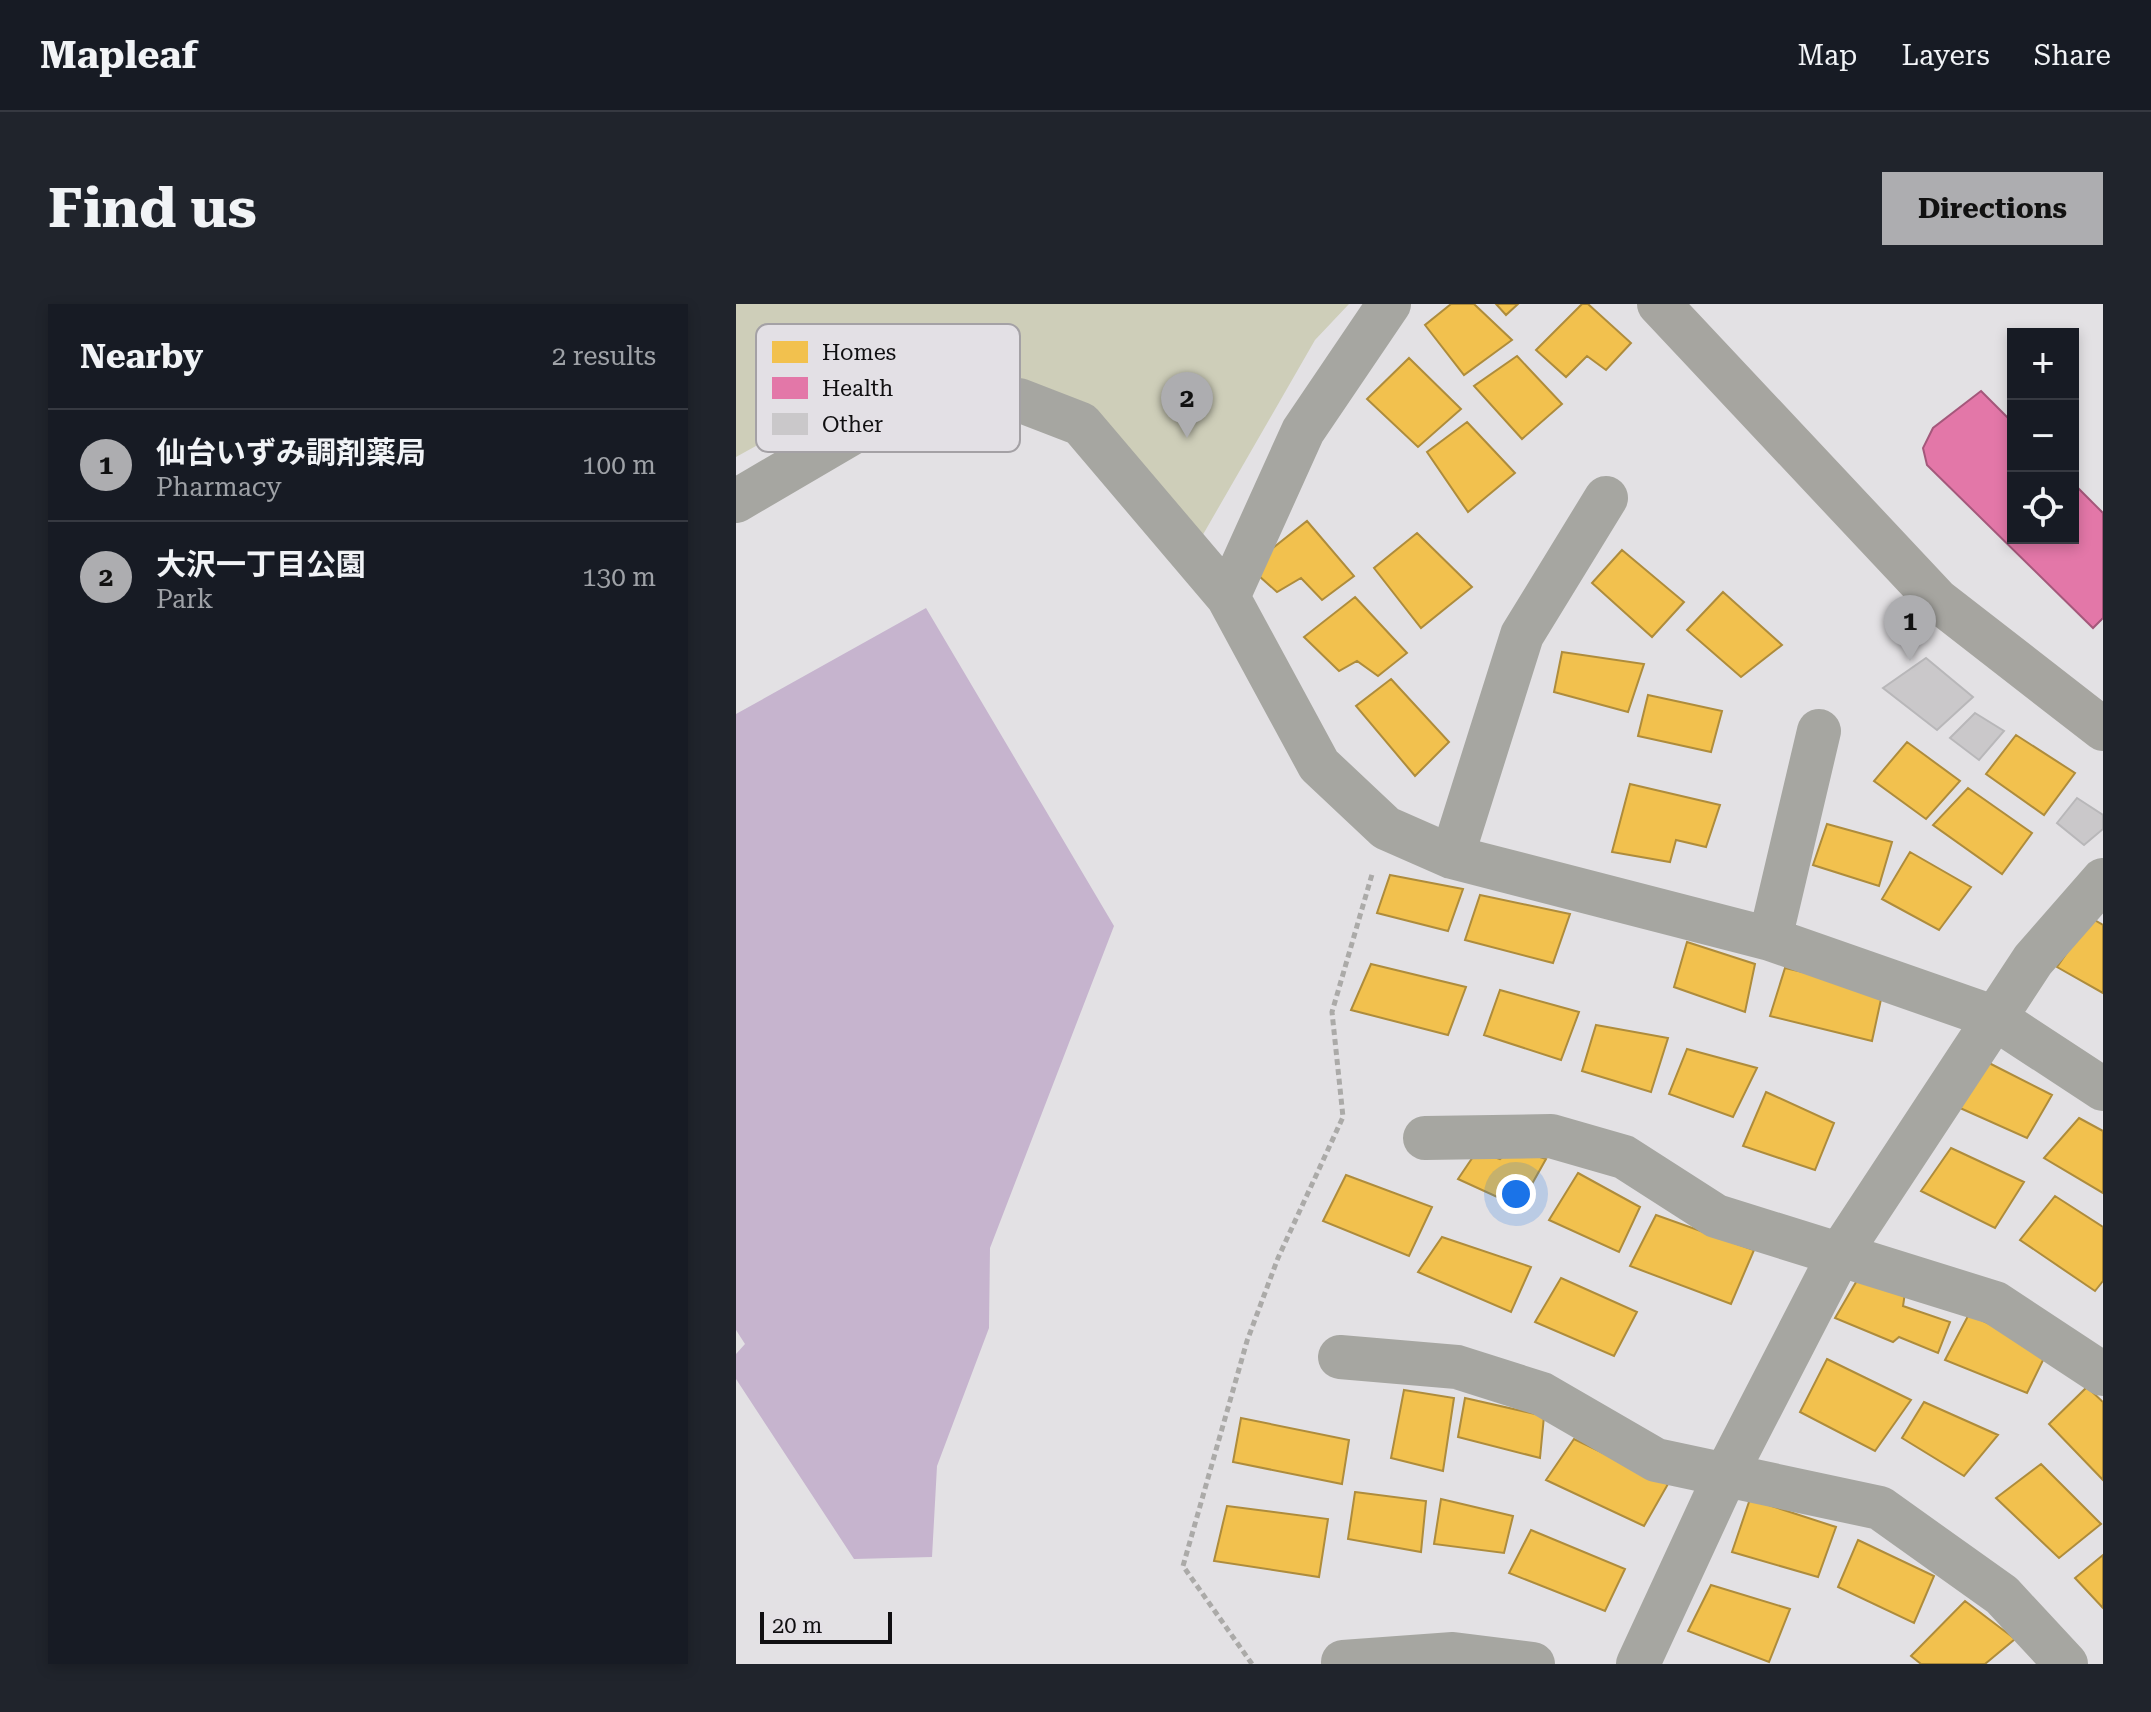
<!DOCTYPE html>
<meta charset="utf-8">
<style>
:root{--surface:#171b24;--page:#20242c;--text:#f1f3f6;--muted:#9ea1a6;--line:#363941;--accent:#adadb0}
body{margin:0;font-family:"Roboto Serif","Noto Sans JP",serif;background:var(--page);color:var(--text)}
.controls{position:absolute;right:24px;top:24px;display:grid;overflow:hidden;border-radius:0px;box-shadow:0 4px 12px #0003}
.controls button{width:72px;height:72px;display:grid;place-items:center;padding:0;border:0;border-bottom:2px solid var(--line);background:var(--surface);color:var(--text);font:40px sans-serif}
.scale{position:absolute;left:24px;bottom:20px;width:132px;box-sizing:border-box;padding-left:8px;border:4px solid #100f11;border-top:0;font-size:22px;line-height:28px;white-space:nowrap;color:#100f11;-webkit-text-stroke:6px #e3e0e5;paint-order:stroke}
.you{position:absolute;left:780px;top:890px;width:28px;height:28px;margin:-20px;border:6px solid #fff;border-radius:50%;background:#1a73e8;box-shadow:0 0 0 12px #1a73e833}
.badge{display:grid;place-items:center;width:52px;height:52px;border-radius:50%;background:var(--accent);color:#111;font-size:26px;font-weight:700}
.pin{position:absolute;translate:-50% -66px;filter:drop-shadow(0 2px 4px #0008)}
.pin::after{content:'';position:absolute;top:42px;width:28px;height:24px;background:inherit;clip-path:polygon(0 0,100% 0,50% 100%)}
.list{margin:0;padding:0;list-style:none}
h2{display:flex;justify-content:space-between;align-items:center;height:104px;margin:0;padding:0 32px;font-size:34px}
h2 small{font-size:26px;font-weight:400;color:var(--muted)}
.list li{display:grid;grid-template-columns:52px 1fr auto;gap:24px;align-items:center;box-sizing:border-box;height:112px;padding:0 32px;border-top:2px solid var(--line)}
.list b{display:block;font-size:30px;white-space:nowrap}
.list p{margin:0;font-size:26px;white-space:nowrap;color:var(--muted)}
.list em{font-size:26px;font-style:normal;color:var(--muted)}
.icon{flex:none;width:44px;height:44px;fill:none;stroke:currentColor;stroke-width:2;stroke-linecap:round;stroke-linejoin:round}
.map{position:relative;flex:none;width:1367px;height:1360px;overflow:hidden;border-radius:0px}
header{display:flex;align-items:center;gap:48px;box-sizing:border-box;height:112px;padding:0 40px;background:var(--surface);border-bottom:2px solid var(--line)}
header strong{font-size:38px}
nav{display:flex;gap:44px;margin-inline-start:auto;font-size:28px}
.intro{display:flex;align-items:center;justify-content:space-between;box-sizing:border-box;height:192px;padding:0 48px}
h1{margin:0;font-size:56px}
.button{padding:20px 36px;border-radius:0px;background:var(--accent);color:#111;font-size:28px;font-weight:700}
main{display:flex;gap:48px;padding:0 48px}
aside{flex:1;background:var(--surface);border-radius:0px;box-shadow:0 4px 12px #0003}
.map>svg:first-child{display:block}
.green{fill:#ceceb9}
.water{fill:#c6b4ce}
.homes{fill:#f2c14e;stroke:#ae8c3c;stroke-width:2}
.health{fill:#e377a8;stroke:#a4587b;stroke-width:2}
.building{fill:#cac8ca;stroke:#b8b7b9;stroke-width:2}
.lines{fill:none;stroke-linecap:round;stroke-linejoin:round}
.path{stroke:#abaaa8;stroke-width:5;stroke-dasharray:6 4;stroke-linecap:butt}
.street{stroke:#a6a6a1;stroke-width:44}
.secondary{stroke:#a6a5a0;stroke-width:44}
.key{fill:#e3e0e5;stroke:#a4a1a5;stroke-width:2}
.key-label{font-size:22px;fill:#100f11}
</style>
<header>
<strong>Mapleaf</strong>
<nav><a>Map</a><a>Layers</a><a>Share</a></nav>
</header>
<div class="intro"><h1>Find us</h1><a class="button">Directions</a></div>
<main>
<aside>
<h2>Nearby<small>2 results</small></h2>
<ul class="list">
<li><span class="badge">1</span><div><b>仙台いずみ調剤薬局</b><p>Pharmacy</p></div><em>100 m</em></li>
<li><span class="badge">2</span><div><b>大沢一丁目公園</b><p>Park</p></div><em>130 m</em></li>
</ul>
</aside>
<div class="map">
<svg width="1367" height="1360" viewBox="0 0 1367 1360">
<rect width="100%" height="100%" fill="#e3e1e4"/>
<path class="green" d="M0 0H613L579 36 465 234 364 115 218 70 128 82 0 153Z"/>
<path class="water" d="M190 304 378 622 254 944 253 1024 201 1162 196 1253 118 1255 0 1075V1050L9 1040 0 1026V410Z"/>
<path class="homes" d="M715 0H738L776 36 728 71 689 21Z
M760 0H782L770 11Z
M846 0H852L895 39 870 66 851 52 830 73 800 46Z
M781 52 826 100 786 135 738 82Z
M673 54 725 105 682 143 631 95Z
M731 118 779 169 732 208 691 148Z
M571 217 618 272 586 296 565 274 541 288 513 263Z
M681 229 736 283 685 324 638 264Z
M886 246 948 298 916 333 856 279Z
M987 288 1046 341 1005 373 951 326Z
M619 293 671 349 642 372 621 357 603 367 568 333Z
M826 348 908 360 892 408 818 388Z
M655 375 713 438 679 472 620 402Z
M912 391 986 407 975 448 902 432Z
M1280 431 1339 469 1308 511 1250 470Z
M1171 438 1224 477 1190 515 1138 477Z
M894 480 984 501 970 543 940 536 934 558 876 548Z
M1232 484 1296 529 1266 570 1197 521Z
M1091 520 1156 538 1143 582 1077 561Z
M1174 548 1235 583 1203 626 1146 595Z
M654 571 727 585 712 627 641 609Z
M744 591 834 610 817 659 729 636Z
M1355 614 1367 621V689L1321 663Z
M951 638 1019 660 1009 708 938 683Z
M635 660 730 683 712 731 615 706Z
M1049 664 1147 686 1136 737 1034 712Z
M764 686 843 708 825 756 748 731Z
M860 721 932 734 915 788 846 767Z
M951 745 1021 764 997 813 933 790Z
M1253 759 1316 791 1291 834 1224 804Z
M1030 788 1098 819 1079 866 1007 842Z
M1343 814 1367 827V889L1308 854Z
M777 844 810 855 783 903 722 875 741 847 764 855Z
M1215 844 1288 878 1259 924 1185 887Z
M842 869 904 903 883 948 813 916Z
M610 871 696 903 673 952 587 917Z
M1319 892 1367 923V977L1359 987 1284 936Z
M920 911 1018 946 995 1000 894 962Z
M706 933 795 963 775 1008 682 968Z
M1123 973 1169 989 1167 1002 1214 1018 1202 1049 1163 1033 1157 1038 1099 1014Z
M825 974 901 1008 878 1052 799 1018Z
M1233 1010 1311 1048 1291 1089 1209 1056Z
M1091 1055 1175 1096 1139 1147 1064 1108Z
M1351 1083 1367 1098V1176L1313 1120Z
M668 1086 718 1094 707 1167 655 1154Z
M729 1094 808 1112 804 1154 722 1133Z
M1188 1098 1262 1131 1228 1172 1166 1134Z
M505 1114 613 1136 606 1180 497 1158Z
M838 1135 932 1180 908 1222 810 1176Z
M1305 1160 1365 1220 1323 1254 1260 1194Z
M619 1188 690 1197 685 1248 612 1235Z
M705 1195 777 1212 768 1249 698 1240Z
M1014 1195 1100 1223 1082 1273 996 1248Z
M491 1202 592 1215 583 1273 478 1257Z
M795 1226 889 1265 869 1307 773 1269Z
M1122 1236 1198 1272 1178 1319 1102 1283Z
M1367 1251V1304L1339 1274Z
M975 1281 1054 1305 1033 1358 952 1327Z
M1229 1297 1279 1335 1249 1360H1185L1175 1352Z"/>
<path class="health" d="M1245 87 1277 119V234H1337V179L1367 209V314L1357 324 1191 161 1187 144 1197 124Z"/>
<path class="building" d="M1190 354 1237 393 1201 426 1147 384Z
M1239 409 1268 427 1243 456 1214 434Z
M1341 494 1367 511V525L1348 541 1321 519Z"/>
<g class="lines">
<path class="path" d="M516 1360 447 1262 511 1037 542 954 607 813 596 708 637 567"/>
<path class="street" d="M0 197 157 105 228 90 283 96 345 120 492 293 583 461 650 524 716 553 1034 635 1257 713 1367 785
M492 293 567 127 653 0
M716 553 786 331 870 194
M1034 635 1083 427
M689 834 815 832 888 853 980 912 1259 999 1367 1070
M604 1053 721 1063 806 1090 920 1156 1144 1204 1266 1291 1330 1360
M607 1358 717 1350 797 1360
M902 1360 989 1172 1103 951 1297 656 1367 576"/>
<path class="secondary" d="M923 0 1201 296 1367 425"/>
</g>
<rect x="20" y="20" width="264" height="128" rx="12" class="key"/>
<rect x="36" y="37" width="36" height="22" fill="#f2c14e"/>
<rect x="36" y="73" width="36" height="22" fill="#e377a8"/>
<rect x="36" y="109" width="36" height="22" fill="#cac8ca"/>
<g class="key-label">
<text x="86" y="56">Homes</text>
<text x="86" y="92">Health</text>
<text x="86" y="128">Other</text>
</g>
</svg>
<div class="controls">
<button>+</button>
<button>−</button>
<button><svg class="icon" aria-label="locate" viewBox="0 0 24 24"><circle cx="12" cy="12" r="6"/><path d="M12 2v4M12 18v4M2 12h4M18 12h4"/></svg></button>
</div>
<div class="scale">20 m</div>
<div class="you"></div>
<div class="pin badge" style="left:1174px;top:357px">1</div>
<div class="pin badge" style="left:451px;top:134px">2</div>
</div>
</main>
